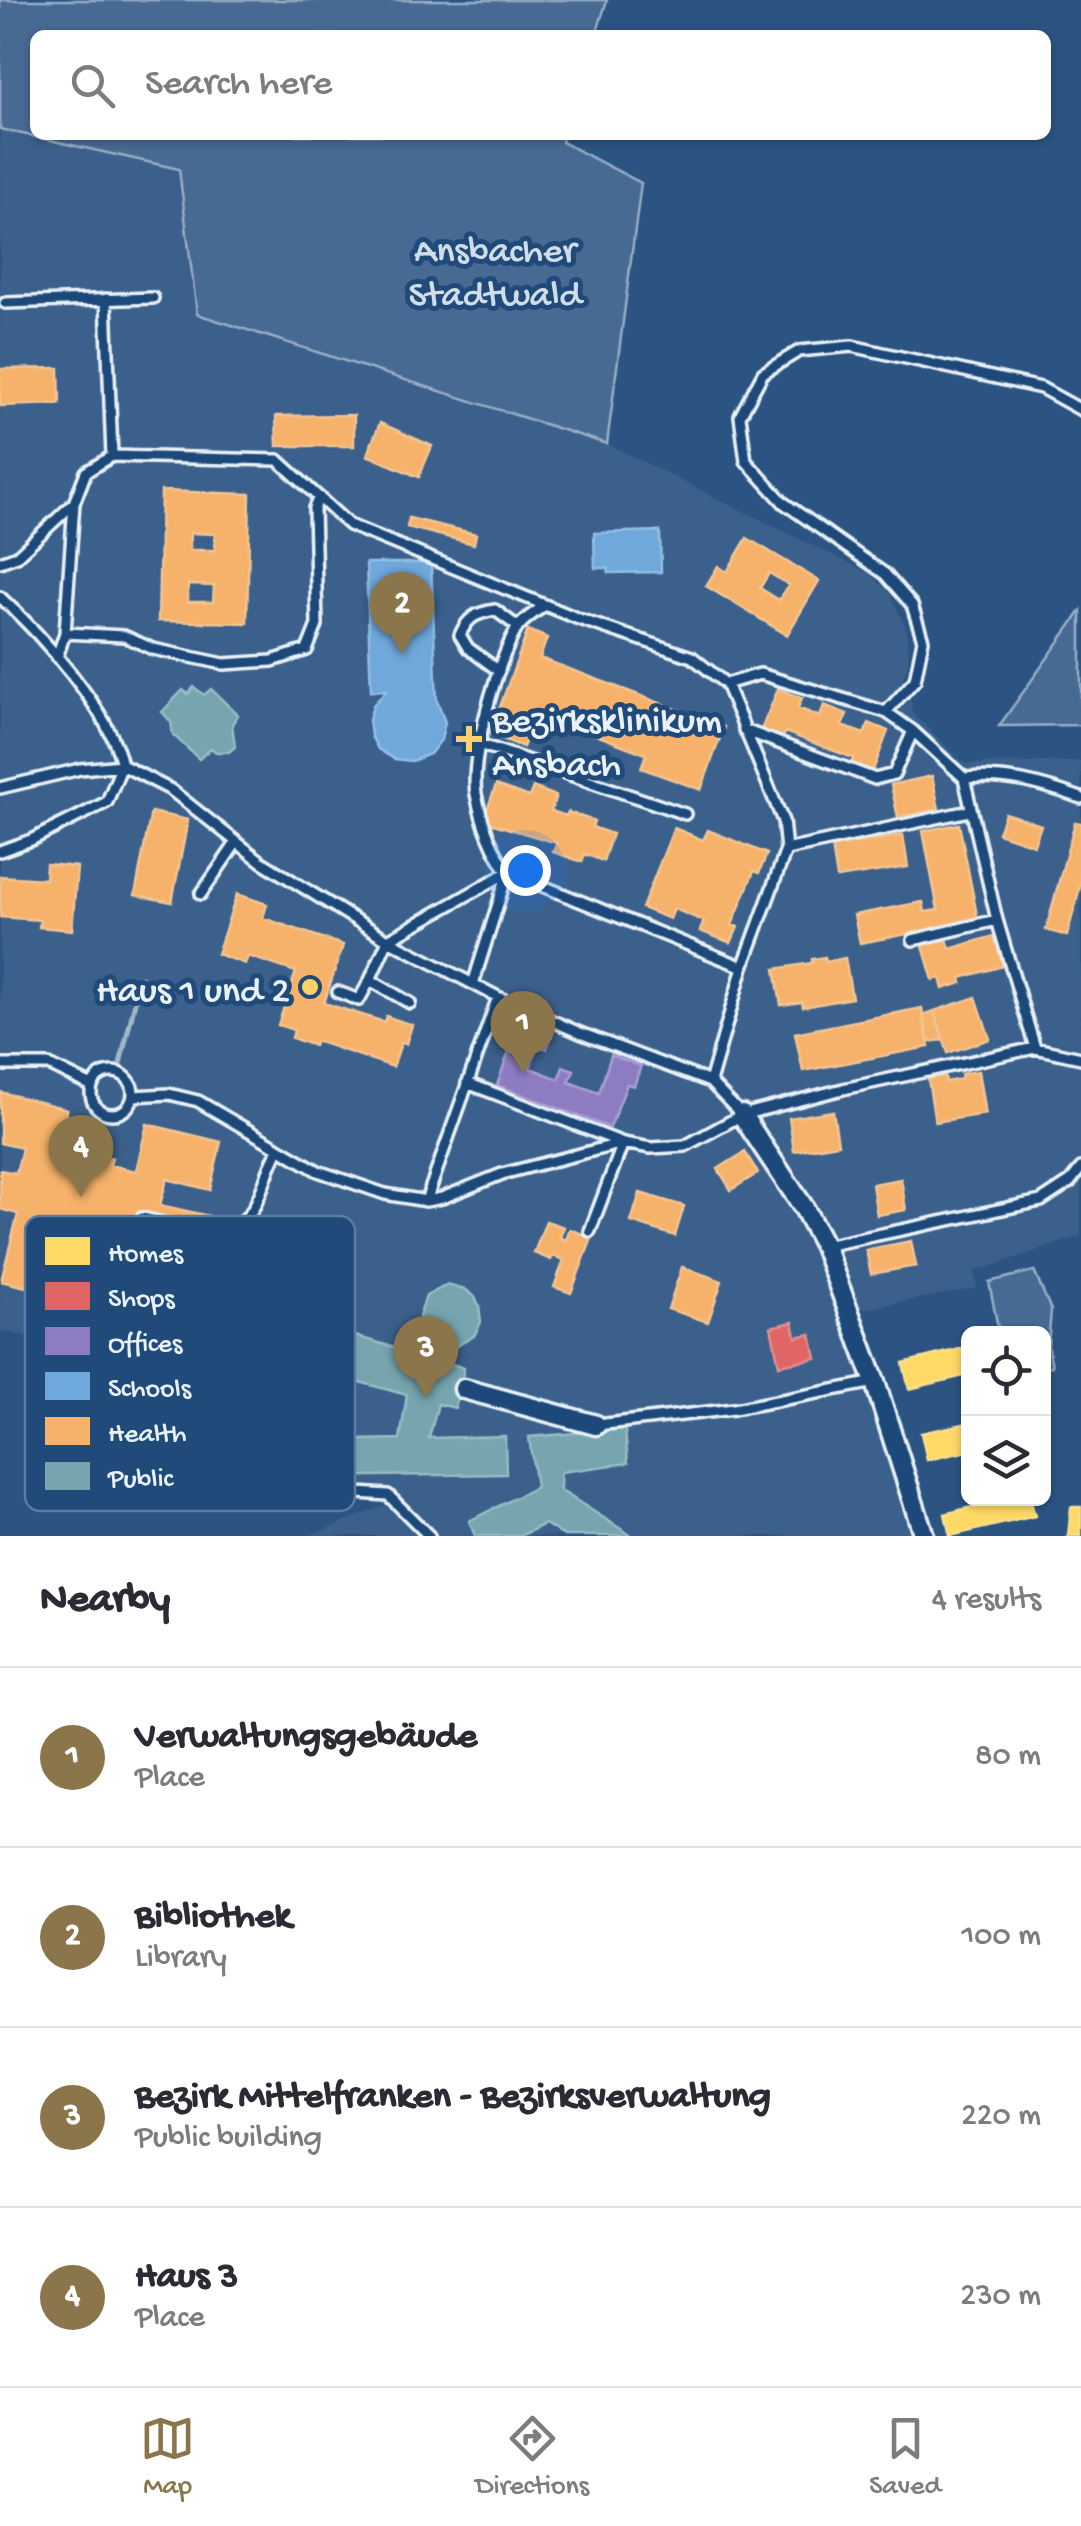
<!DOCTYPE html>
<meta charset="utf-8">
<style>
:root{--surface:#fff;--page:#f7f7f7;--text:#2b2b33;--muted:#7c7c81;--line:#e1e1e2;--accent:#8a764a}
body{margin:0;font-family:"Gochi Hand",sans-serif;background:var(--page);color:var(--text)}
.controls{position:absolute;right:30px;bottom:30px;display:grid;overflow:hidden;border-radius:15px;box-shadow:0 2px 8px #0004}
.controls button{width:90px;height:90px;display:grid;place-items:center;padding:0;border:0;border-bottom:2px solid var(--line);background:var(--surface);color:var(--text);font:50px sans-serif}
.you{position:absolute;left:525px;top:870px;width:35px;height:35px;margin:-25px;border:8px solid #fff;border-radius:50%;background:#1a73e8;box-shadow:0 0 0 15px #1a73e833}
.badge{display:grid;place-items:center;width:65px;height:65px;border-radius:50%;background:var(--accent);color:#fff;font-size:32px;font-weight:700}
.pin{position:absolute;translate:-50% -82px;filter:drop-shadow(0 2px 5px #0008)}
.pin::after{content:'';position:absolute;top:52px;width:35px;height:30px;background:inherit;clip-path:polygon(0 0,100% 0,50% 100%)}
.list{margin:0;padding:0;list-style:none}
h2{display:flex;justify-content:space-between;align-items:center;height:130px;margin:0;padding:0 40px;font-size:42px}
h2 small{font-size:32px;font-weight:400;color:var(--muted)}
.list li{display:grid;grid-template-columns:65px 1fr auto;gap:30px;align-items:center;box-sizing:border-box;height:180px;padding:0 40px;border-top:2px solid var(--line)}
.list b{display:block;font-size:38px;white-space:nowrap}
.list p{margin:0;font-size:32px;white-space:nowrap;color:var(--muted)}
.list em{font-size:32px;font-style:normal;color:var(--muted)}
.icon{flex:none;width:55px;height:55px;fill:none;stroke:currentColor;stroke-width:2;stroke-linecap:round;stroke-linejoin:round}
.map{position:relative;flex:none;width:1081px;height:1536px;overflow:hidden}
.search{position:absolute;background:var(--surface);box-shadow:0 2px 8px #0004;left:30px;right:30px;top:30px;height:110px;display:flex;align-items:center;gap:25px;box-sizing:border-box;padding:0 35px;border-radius:15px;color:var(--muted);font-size:38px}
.sheet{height:850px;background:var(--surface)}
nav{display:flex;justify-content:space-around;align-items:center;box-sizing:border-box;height:140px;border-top:2px solid var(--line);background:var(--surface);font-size:28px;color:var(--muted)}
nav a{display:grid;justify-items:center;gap:5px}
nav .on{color:var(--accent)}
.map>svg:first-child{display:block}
.built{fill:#3a608b}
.green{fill:#476b93;stroke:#98aec6;stroke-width:2.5}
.homes{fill:#ffd966;stroke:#f8e092;stroke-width:2.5}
.shops{fill:#e06666;stroke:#e29092;stroke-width:2.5}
.offices{fill:#8e7cc3;stroke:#a99fd3;stroke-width:2.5}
.schools{fill:#6fa8dc;stroke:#93bee4;stroke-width:2.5}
.health{fill:#f6b26b;stroke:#f2c595;stroke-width:2.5;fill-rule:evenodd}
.public{fill:#76a5af;stroke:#98bcc5;stroke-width:2.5}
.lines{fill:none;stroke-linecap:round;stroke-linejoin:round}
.stream{stroke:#a0b6cb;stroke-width:5}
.lane-casing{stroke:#e8f1f8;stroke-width:16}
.street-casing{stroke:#e8f1f8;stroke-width:25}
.lane{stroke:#1f4a7a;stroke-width:9}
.street{stroke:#1f4a7a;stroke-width:18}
.poi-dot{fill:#ffd166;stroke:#1f4a7a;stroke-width:4}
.labels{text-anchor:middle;stroke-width:10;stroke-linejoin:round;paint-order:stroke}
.park-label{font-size:38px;fill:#d0dde9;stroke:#1f4a7a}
.poi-label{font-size:38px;fill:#e8f1f8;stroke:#1f4a7a;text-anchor:start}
.key{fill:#1f4a7a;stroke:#5b7ca0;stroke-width:2.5}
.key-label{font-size:28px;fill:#e8f1f8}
</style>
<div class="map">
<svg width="1081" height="1536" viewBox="0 0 1081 1536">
<rect width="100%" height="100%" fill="#2b5482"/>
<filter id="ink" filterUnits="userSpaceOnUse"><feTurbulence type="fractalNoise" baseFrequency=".01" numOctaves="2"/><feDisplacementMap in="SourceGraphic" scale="20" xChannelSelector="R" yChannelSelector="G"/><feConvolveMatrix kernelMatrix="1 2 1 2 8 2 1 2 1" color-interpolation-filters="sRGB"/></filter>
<g filter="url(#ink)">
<path class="built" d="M0 129 179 169 197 314 607 444 869 573 890 593 906 628 909 662 903 678 915 716 965 764 1081 761V1236L974 1272 977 1288 846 1312 910 1536H308L391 1503 228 1482 163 1370 0 1330Z"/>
<path class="green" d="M0 0H607L596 35H35V135H564L562 142 641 183 607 444 197 314 179 169 0 129Z
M1081 611V725L999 726Z
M1034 1271 1051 1310 1048 1346 1052 1366 1044 1367V1334L999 1333 989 1282Z"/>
<path class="homes" d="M968 1347V1375L909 1389 903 1363Z
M968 1423V1451L927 1460 921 1433Z
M1006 1498H1030L1035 1516 950 1536 945 1514Z
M1071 1507H1081V1536H1068Z"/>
<path class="shops" d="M793 1322 796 1337 811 1334 816 1358 779 1365 771 1327Z"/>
<path class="offices" d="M521 1018 554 1030 547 1049 538 1045 530 1068 559 1079 563 1066 574 1070 569 1082 599 1093 611 1055 641 1066 634 1086 627 1084 610 1128 497 1085Z"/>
<path class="schools" d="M660 531 661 572 609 573 608 568H595L594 533Z
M366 563H431L437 701 445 722 441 740 430 754 412 761 394 759 378 749 371 736 369 720 373 705 387 690 371 691Z"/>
<path class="health" d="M59 368 60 404 0 406V369Z
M354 415V446H277L276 416Z
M380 423 432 446 419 477 367 455Z
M161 491 250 494 247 623 158 621ZM190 533 215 534V550H190ZM188 585 214 586 213 602H188Z
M409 518 476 534 474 544 407 527Z
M747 538 819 581 787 635 706 586 718 566 727 572ZM769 573 789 585 779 600 760 588Z
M528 630 547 638 540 658 724 727 701 790 641 768 646 754 536 712 523 747 490 734Z
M778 689 802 698 798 708 820 717 824 705 847 714 842 726 864 734 869 723 888 731 872 773 851 765 853 758 785 732 782 739 761 730Z
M932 776 939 809 898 817 891 785Z
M496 785 529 797 533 787 556 796 551 811 566 816 568 812 594 821 592 827 612 834 603 861 585 854 582 862 553 852 557 843 483 821Z
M151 812 188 820 172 902 135 895Z
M1005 813 1041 825 1034 845 998 833Z
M1075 822 1081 823V883L1067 936 1046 930Z
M959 824 978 920 944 926 947 939 931 944 928 930 860 943 854 915 923 902 925 912 938 910 923 831Z
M674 828 703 840 708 830 767 854 759 873 754 871 732 925 738 927 731 943 700 931 704 921 674 909 670 919 642 908Z
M903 835 908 867 837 878 832 847Z
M46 864 77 867 72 930 39 927 40 920 0 917V876L45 879Z
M237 894 267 904 263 918 343 945 324 1003 384 1022 386 1016 412 1025 406 1044 401 1043 393 1067 316 1041 314 1046 292 1038 294 1030 278 1025 296 972 248 956 245 964 217 954Z
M994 936 1003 966 961 978 962 983 943 989 940 978 933 980 923 946 947 939 950 949Z
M825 957 826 962 845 958 852 998 803 1007 802 1002 781 1005 775 969 812 963V959Z
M976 997 990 1039 948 1053 934 1011Z
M922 1008 929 1047 803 1071 795 1033Z
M934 1011 943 1040 928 1042 923 1015Z
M978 1071 985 1114 935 1122 928 1079 945 1076 946 1082 962 1079 961 1074Z
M0 1092 67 1109 56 1153 82 1159 84 1151 112 1158 110 1165 136 1171 147 1124 221 1142 210 1190 167 1179 160 1205 213 1217 209 1235 233 1241 228 1261 144 1241 128 1310 104 1304 112 1272 100 1270 104 1251 47 1238 43 1255 34 1253 26 1287 1 1281 18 1214 0 1209V1170L16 1173 22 1148 0 1143Z
M833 1111 838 1144 794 1151 789 1118Z
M745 1152 758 1173 731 1190 718 1169Z
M901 1179 906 1210 877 1215 872 1184Z
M640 1193 684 1206 675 1236 631 1222Z
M546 1221 564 1227 560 1237 566 1240 570 1229 592 1238 571 1293 554 1287 564 1260 553 1256 551 1260 534 1253Z
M911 1241 916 1266 871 1274 866 1250Z
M682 1267 722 1281 708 1322 668 1309Z"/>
<path class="public" d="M194 687 204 695 211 689 238 715 232 724 235 747 229 752H216L211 748 199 759 173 735 171 722 162 712 183 690 188 694Z
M447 1285 465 1289 474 1296 479 1305 481 1322 474 1336 455 1347 449 1363 464 1368 455 1408 438 1404 429 1438 505 1436 506 1474 306 1477 305 1441 400 1439 407 1395 249 1352 263 1309 437 1360 442 1346 426 1337 419 1317 426 1296Z
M625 1429 628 1463 561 1472 560 1490 632 1536H564L545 1524 520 1536H475L469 1521 536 1487 529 1437Z"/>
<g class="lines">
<path class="stream" d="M120 1064 141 977"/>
<g class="lane-casing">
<path id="lane" d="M106 299 112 456
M5 303 153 298
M0 562 17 556 74 503 86 472 112 456 278 460 349 525 579 619 692 657 726 684 783 821 786 850 743 967 710 1082
M0 597C41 634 111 712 122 765L171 790 262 862 388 940 498 997 580 1033 710 1082 742 1115
M545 605C536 612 522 620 516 630 497 664 470 756 476 794 482 824 491 848 508 872L743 967
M65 633 74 503
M57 657 65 633 124 636 153 649 224 664 272 661 307 650 317 625 314 508 319 497
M499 671 468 648 460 635C468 617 476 613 495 610L518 627
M726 684 760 674 886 712 913 731 894 774 875 779 744 730
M886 712 915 680 923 640 912 605 885 574 784 503 746 461 740 416 763 373 799 351 852 346 1041 388 1081 410
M913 731 964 778 997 920 1035 1048
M479 744 685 814
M964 778C1006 774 1042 784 1081 798
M0 788 80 769 122 765 107 802 31 840 0 851
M786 850 969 811
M201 894 236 843
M913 940 997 920
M473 984 508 872
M338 992 359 1000 370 980
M410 1003 370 980 388 940 508 872
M0 1065H49L92 1086
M91 1093a21 21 0 1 1 42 0a21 21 0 1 1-42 0Z
M467 1083 623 1143 590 1231
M133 1096 169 1094 198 1101 318 1171 385 1194 426 1201 442 1198 502 1174 623 1143 651 1148 685 1146 742 1115 843 1089 1035 1048 1081 1058
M426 1201 498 997
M142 1218C176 1225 229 1248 253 1209 263 1191 268 1168 278 1150
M824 1246 1041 1201 1070 1182 1081 1168
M597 1425 734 1409 875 1382
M299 1462 302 1485 312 1490 388 1495 429 1536"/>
</g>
<g class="street-casing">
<path id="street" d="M742 1115 804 1208 824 1246 875 1382 924 1536
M464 1389 596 1425"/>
</g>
<use href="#lane" class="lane"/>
<use href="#street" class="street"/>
</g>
</g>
<g class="poi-dot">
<path d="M464 724h10v10h10v10h-10v10h-10v-10h-10v-10h10z"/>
<circle cx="310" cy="987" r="10"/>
</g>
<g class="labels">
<g class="park-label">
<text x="495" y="260">Ansbacher<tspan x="495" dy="44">Stadtwald</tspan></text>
</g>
<g class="poi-label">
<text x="492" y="730">Bezirksklinikum<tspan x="492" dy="44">Ansbach</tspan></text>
<text x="290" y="1000" text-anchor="end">Haus 1 und 2</text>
</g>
</g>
<rect x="25" y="1216" width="330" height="295" rx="15" class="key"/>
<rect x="45" y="1237" width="45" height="28" fill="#ffd966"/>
<rect x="45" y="1282" width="45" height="28" fill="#e06666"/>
<rect x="45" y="1327" width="45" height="28" fill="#8e7cc3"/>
<rect x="45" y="1372" width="45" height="28" fill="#6fa8dc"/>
<rect x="45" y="1417" width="45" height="28" fill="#f6b26b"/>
<rect x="45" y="1462" width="45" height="28" fill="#76a5af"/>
<g class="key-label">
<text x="108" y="1261">Homes</text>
<text x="108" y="1306">Shops</text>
<text x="108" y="1351">Offices</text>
<text x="108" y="1396">Schools</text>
<text x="108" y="1441">Health</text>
<text x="108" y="1486">Public</text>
</g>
</svg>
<div class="controls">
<button><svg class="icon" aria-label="locate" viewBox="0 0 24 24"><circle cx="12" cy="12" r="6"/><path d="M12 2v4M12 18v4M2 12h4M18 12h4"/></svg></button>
<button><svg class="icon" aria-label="layers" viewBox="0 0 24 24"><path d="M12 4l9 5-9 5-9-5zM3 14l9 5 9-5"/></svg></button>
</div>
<div class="you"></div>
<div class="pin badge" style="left:523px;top:1073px">1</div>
<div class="pin badge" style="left:402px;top:654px">2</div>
<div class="pin badge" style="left:426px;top:1398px">3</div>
<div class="pin badge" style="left:81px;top:1197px">4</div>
<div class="search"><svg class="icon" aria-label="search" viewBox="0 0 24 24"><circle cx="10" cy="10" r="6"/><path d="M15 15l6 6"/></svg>Search here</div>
</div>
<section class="sheet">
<h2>Nearby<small>4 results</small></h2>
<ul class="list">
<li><span class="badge">1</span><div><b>Verwaltungsgebäude</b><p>Place</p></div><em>80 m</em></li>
<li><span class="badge">2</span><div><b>Bibliothek</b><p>Library</p></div><em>100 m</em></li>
<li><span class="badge">3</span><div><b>Bezirk Mittelfranken - Bezirksverwaltung</b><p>Public building</p></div><em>220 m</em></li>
<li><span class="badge">4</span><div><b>Haus 3</b><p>Place</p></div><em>230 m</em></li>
</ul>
</section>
<nav>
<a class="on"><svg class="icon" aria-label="map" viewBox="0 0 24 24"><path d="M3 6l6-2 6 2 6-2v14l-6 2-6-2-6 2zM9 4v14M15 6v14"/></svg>Map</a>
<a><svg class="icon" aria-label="directions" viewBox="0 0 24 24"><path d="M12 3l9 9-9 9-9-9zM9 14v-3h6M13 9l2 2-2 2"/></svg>Directions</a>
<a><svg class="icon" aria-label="saved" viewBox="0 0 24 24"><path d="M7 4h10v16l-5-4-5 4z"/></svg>Saved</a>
</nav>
